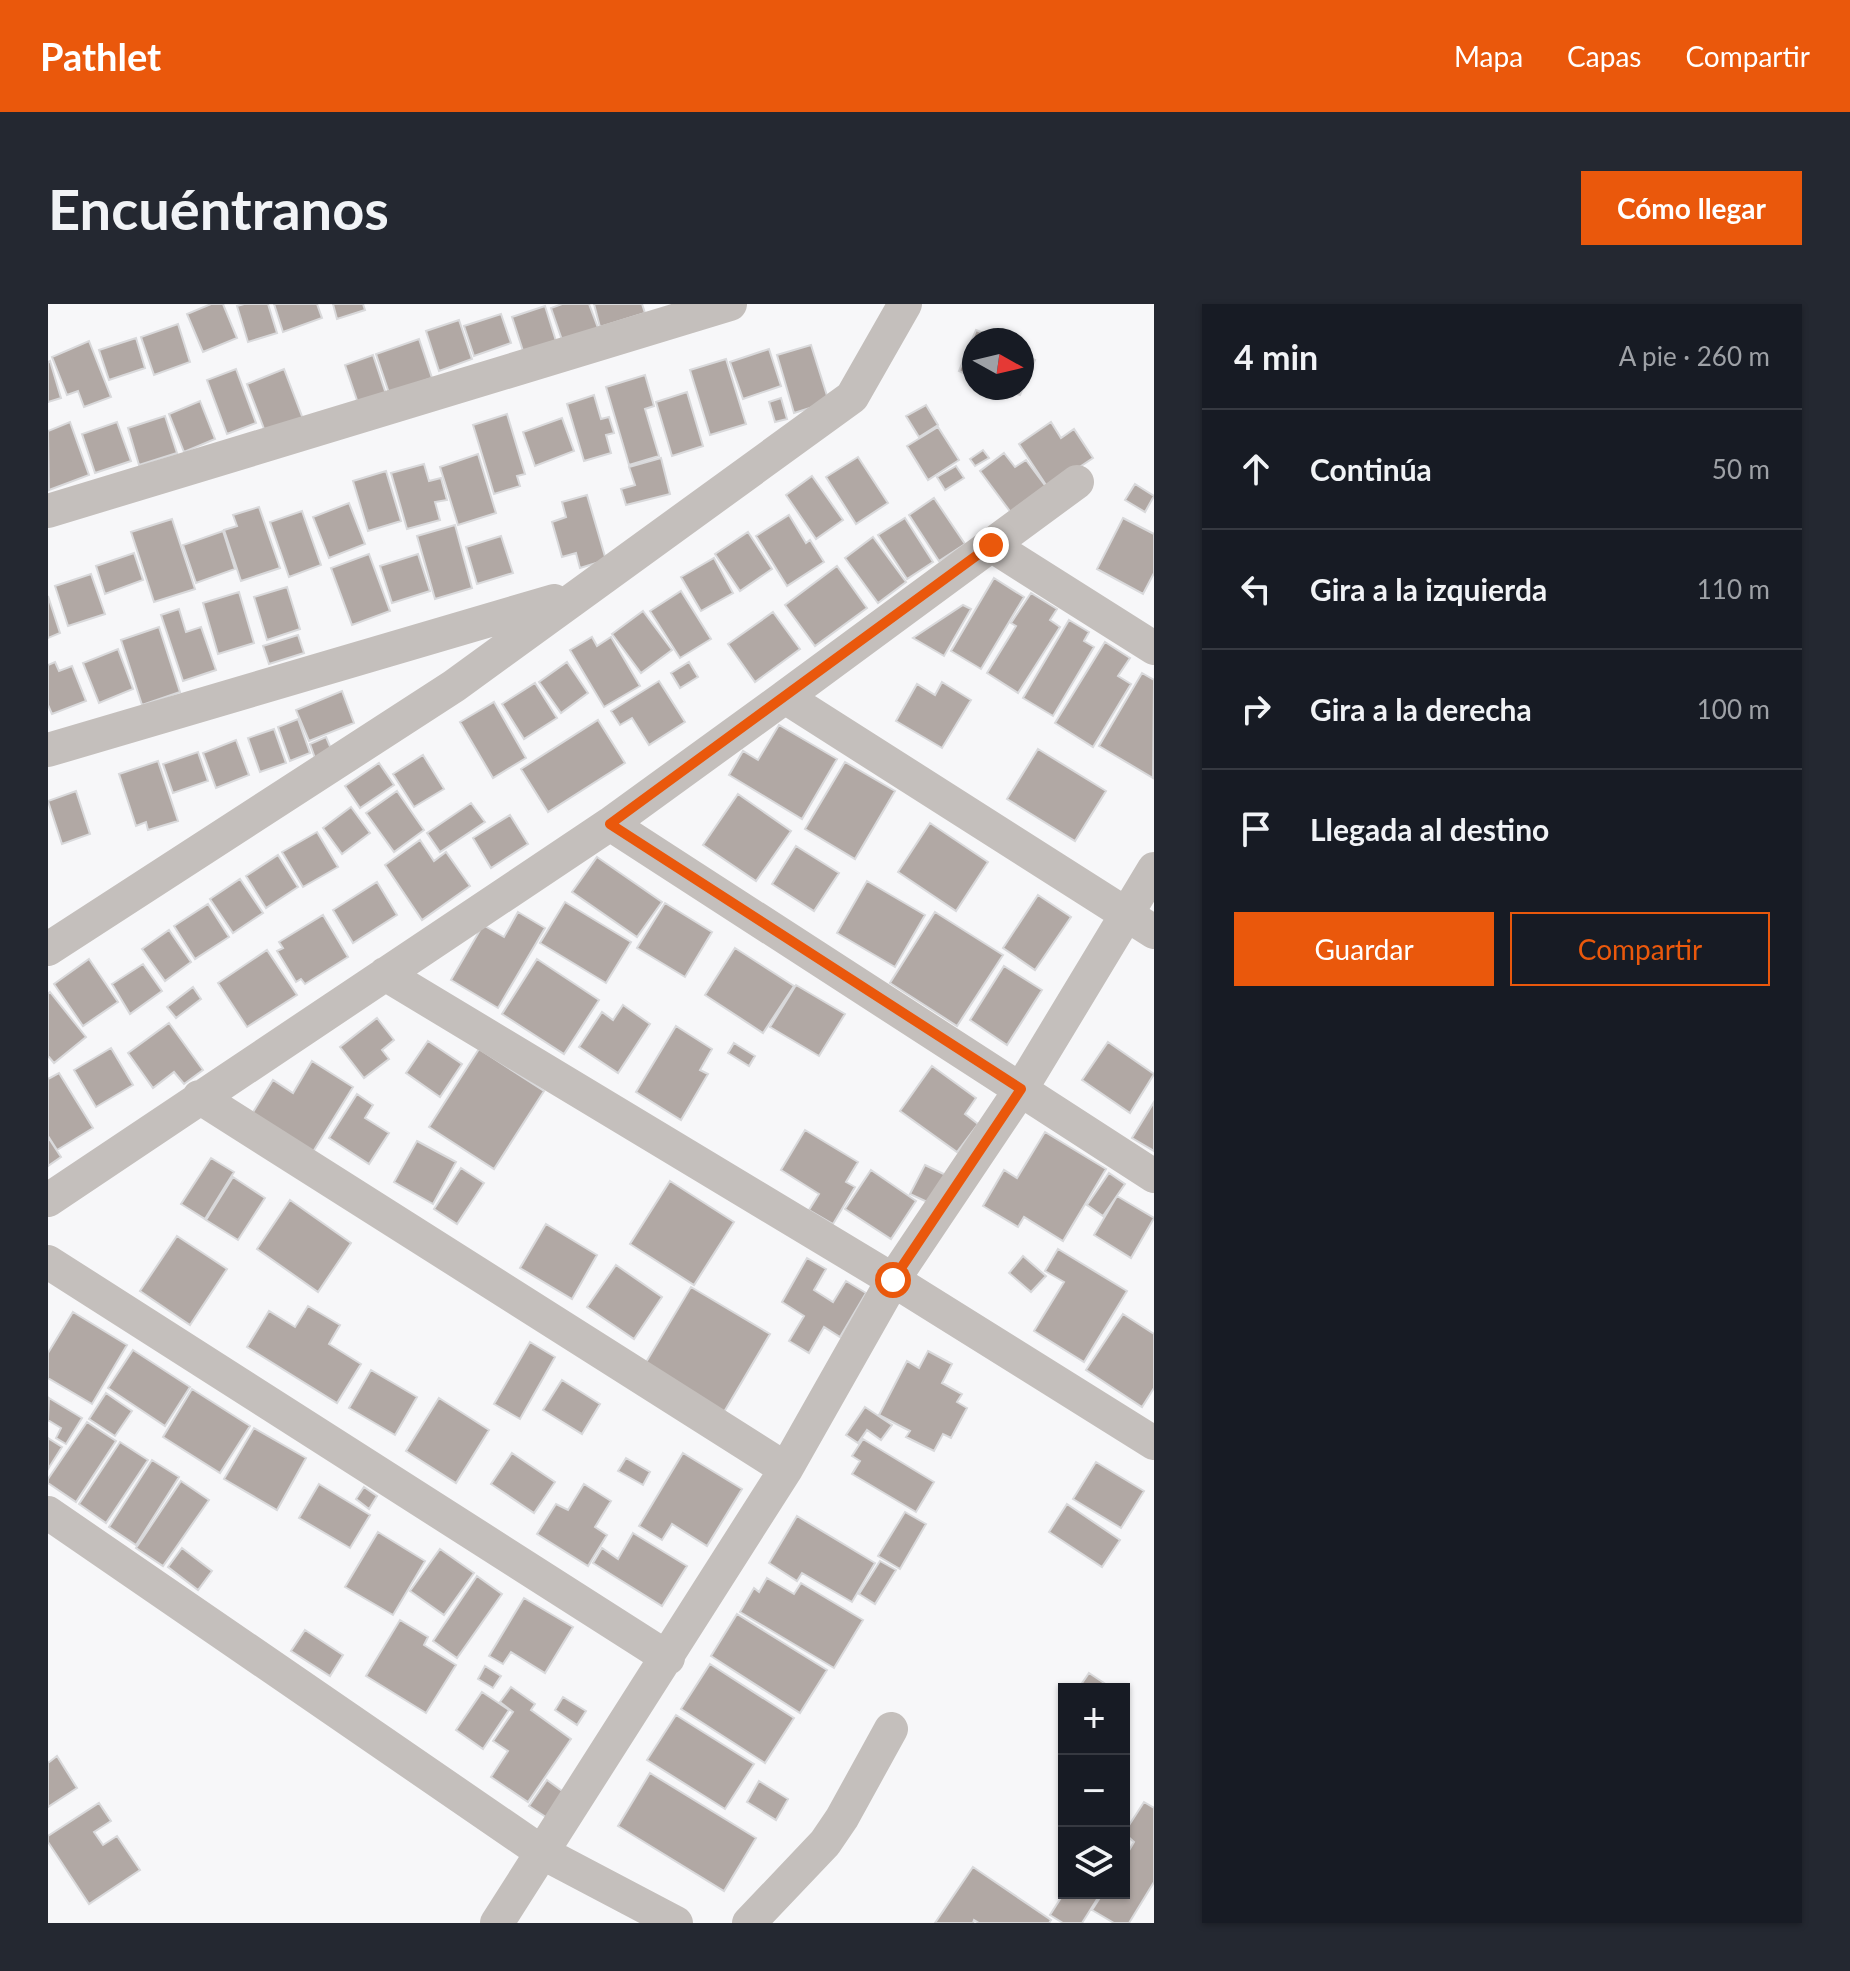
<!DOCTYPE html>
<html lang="es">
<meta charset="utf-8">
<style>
:root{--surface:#171b24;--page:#242831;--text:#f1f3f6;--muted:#9ea1a6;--line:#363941;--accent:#ea580c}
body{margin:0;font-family:Lato,sans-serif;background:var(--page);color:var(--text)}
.controls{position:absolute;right:24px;bottom:24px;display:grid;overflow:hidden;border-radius:0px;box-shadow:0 2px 6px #0004}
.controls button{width:72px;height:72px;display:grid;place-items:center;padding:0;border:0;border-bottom:2px solid var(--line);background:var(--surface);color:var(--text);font:40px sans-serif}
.compass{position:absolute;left:914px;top:24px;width:72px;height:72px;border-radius:50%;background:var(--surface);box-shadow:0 2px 6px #0004;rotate:98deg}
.stop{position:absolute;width:24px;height:24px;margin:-18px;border:6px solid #ea580c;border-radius:50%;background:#fff}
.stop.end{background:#ea580c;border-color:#fff;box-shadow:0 2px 8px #0008}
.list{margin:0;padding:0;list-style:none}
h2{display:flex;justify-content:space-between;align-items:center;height:104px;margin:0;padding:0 32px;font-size:34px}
h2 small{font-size:26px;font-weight:400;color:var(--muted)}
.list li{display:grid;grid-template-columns:52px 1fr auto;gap:24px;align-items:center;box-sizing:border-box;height:120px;padding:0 32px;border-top:2px solid var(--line)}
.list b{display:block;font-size:30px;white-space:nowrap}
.list em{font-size:26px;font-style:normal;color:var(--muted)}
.actions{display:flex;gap:16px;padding:24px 32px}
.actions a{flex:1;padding:18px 0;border:2px solid var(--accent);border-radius:0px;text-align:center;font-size:28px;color:var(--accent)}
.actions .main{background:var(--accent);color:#fff}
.icon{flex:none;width:44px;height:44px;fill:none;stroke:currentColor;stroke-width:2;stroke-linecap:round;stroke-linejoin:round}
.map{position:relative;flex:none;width:1106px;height:1619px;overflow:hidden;border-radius:0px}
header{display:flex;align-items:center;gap:48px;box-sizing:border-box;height:112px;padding:0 40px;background:var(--accent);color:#fff}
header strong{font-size:38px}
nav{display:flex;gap:44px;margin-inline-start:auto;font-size:28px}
.intro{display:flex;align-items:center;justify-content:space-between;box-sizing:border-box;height:192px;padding:0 48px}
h1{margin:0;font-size:56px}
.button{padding:20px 36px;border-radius:0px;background:var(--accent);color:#fff;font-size:28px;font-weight:700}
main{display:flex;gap:48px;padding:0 48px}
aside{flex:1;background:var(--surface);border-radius:0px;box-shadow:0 2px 6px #0004}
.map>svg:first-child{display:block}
.building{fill:#b1a8a4;stroke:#d9d9db;stroke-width:2}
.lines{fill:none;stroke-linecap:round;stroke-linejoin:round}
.street{stroke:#c4bfbc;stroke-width:34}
.route{stroke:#ea580c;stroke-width:10}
</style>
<header>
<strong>Pathlet</strong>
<nav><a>Mapa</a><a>Capas</a><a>Compartir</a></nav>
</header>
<div class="intro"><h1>Encuéntranos</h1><a class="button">Cómo llegar</a></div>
<main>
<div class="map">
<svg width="1106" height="1619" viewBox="0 0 1106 1619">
<rect width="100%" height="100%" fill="#f7f7f9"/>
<path class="building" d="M163 0H175L189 34 155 48 139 10Z
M196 0H220L229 29 200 38 189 2Z
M226 0H269L274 14 235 28Z
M285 0H315L317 6 289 15Z
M514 0H541L550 24 514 36 503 4Z
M546 0H594L597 9 552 23Z
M497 2 508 37 475 47 464 13Z
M453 10 463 39 426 52 416 22Z
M411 16 424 55 391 67 378 27Z
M130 20 142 58 106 71 93 33Z
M928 26 953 36H926V74L911 67Z
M88 34 97 64 61 76 51 46Z
M371 35 384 74 341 89 328 50Z
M41 37 63 93 36 103 30 87 19 91 4 53Z
M763 41 781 98 746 109 729 51Z
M721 45 733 82 695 95 682 58Z
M974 45 977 46 976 51 987 56 972 91 949 84H974Z
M325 51 338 90 310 99 297 61Z
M678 55 698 120 662 131 642 66Z
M2 57 13 94 0 98V58Z
M188 65 208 119 179 130 159 76Z
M236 65 255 115 218 130 199 80Z
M597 71 606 102 597 105 611 152 581 161 558 83Z
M639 88 655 142 624 152 608 98Z
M546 91 553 115 561 113 566 129 558 131 563 149 536 157 519 100Z
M733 94 739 115 727 118 721 98Z
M152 97 167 135 136 148 121 110Z
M878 101 890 121 871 133 858 112Z
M459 110 477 170 469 172 472 182 446 190 425 121Z
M117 112 129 149 91 161 80 124Z
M514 114 526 147 487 162 475 128Z
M22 118 41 171 1 186 0 127Z
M69 118 83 157 47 169 34 130Z
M1003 118 1013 134 1026 125 1045 154 1000 184 971 140Z
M890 123 911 156 880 176 859 142Z
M935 146 941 154 927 162 922 155Z
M956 149 967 163 978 156 999 184 964 210 932 167Z
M430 150 448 209 410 221 392 163Z
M810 153 840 199 808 220 778 173Z
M613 154 622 190 578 201 573 185 587 181 581 163Z
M376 160 381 177 393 174 399 196 387 198 392 216 359 225 343 169Z
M908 162 916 174 897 186 889 173Z
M338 167 353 217 320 227 305 177Z
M764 172 795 216 768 235 738 191Z
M1087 180 1106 192 1097 208 1077 196Z
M539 191 558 256 532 264 528 249 514 253 504 218 518 213 514 198Z
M886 194 917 240 891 257 861 211Z
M301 199 317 240 281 254 265 213Z
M211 203 232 264 193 277 176 226 189 222 185 211Z
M254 207 273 261 241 273 222 218Z
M741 211 758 239 762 236 776 258 739 282 708 232Z
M857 214 885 258 859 275 830 231Z
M1075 214 1106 230V269L1095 290 1049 265Z
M124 215 147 285 106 298 83 228Z
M407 221 424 284 387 295 369 232Z
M175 227 187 265 148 279 135 241Z
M700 228 724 265 692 287 667 250Z
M453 232 465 269 429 280 418 243Z
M825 233 858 278 830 299 797 254Z
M86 249 95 276 57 290 48 262Z
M321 250 342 307 304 321 283 264Z
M370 250 382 287 344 299 332 262Z
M666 254 685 289 653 307 633 273Z
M789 262 819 304 767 342 737 301Z
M43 270 57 310 20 322 7 282Z
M946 274 976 293 933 365 903 347Z
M239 283 252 325 219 336 206 293Z
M633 287 663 335 632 354 602 307Z
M191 288 206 339 170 350 155 299Z
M983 289 1009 305 1002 316 1012 323 970 389 939 369 968 322 963 319Z
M0 292 12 329 0 334Z
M915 301 923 305 896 352 865 334Z
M131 305 138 328 153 323 168 366 135 377 113 311Z
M595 307 624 346 593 369 564 330Z
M725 308 752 345 707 378 680 340Z
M1021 316 1041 328 1036 337 1046 343 1005 412 975 394Z
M111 323 132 388 94 401 73 336Z
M250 331 256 349 221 360 215 342Z
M544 333 549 342 563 333 592 382 556 403 522 346Z
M1057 338 1082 354 1070 372 1083 380 1045 443 1007 419Z
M70 345 85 385 51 399 35 359Z
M7 358 11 367 24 362 38 397 4 410 0 401V361Z
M519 358 540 389 513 409 491 378Z
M641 358 650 373 632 384 623 369Z
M1094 369 1106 376 1105 474 1051 442Z
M611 377 637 418 601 441 584 414 572 421 563 407Z
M894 378 923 396 894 444 848 417 869 380 887 391Z
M487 379 509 414 476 435 454 400Z
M294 387 306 419 261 437 248 406Z
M446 398 478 454 445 474 412 418Z
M250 415 262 449 242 457 230 423Z
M550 416 577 459 500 508 473 465Z
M731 421 789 455 754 515 681 471 695 447 710 456Z
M226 425 238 459 212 468 200 434Z
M278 433 284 447 267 454 262 440Z
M188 436 201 471 168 484 155 449Z
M990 445 1058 487 1027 537 959 495Z
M150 448 160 477 125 489 115 460Z
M375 451 396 485 366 503 345 470Z
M110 457 130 517 100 526 98 518 88 522 71 470Z
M797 458 847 487 807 555 757 525Z
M331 459 346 481 312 504 297 482Z
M28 487 42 530 14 540 0 497Z
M349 487 376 526 346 548 318 509Z
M690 490 743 527 708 577 655 541Z
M423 499 437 518 392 548 379 529Z
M303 503 322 529 294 550 275 524Z
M462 511 480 540 443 564 425 534Z
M882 519 940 558 908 607 850 568Z
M269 528 290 563 255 583 234 548Z
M372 536 386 557 398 548 422 582 374 616 337 561Z
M748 542 791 569 766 607 724 580Z
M230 551 250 583 218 604 198 572Z
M549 553 614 598 589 633 524 588Z
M192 575 215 609 185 629 162 595Z
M819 577 877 611 847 663 789 629Z
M329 578 349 611 305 639 285 606Z
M990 591 1023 613 987 666 955 644Z
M517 598 583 638 558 679 492 639Z
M617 599 664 628 637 673 589 644Z
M160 600 181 633 147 655 126 622Z
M470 608 497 624 450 704 403 676 435 621 456 633Z
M887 608 955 651 909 722 842 679Z
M275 611 300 653 257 680 253 675 248 678 229 647 235 644 231 638Z
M121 626 143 658 117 677 94 645Z
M687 644 746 682 715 729 657 691Z
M219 646 249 691 199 723 170 679Z
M41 655 70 698 35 722 6 680Z
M489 655 551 696 516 750 454 710Z
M95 660 114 687 82 710 64 680Z
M956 662 994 686 959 741 922 716Z
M748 681 797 710 771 752 722 723Z
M145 683 153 695 128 714 119 703Z
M2 688 38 733 6 759 0 752V690Z
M575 701 602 720 570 769 531 743 554 708 565 716Z
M329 714 346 736 334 746 341 755 316 774 292 743Z
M121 719 155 766 136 780 126 768 105 784 80 749Z
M628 722 664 745 652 766 660 770 633 816 588 788Z
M380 737 414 760 392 793 358 769Z
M1060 738 1106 770 1082 809 1034 776Z
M686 739 707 752 701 762 680 749Z
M63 744 85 781 48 803 26 766Z
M431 745 496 787 446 865 381 823Z
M264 757 305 783 263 851 202 813 225 776 245 789Z
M884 762 928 794 917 810 930 820 909 848 852 807Z
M11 769 45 824 9 846 0 832V775Z
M309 790 325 801 317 814 341 829 321 860 281 834Z
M1106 798V847L1084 834Z
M757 826 810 858 798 878 807 883 785 920 761 906 771 890 733 866Z
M997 828 1058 865 1015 937 976 913 970 923 935 902 956 866 969 874Z
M0 833 13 853 0 862Z
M369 837 408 858 385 900 346 878Z
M163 854 186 868 157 915 133 900Z
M877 861 904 874 890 903 862 890Z
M413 864 436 879 409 920 386 905Z
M823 866 868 897 843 935 797 905Z
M1061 869 1077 880 1055 912 1039 901Z
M185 873 217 894 190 936 158 916Z
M622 877 686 918 646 981 582 940Z
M1069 892 1106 914 1083 954 1046 931Z
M242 896 303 939 270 988 209 945Z
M498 920 549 951 524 995 472 964Z
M129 932 179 965 142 1021 92 987Z
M1010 945 1079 987 1036 1058 986 1027 1016 978 997 967Z
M975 952 998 972 983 988 961 969Z
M759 954 778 965 766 986 785 998 798 977 818 989 792 1033 776 1023 761 1049 741 1037 756 1012 734 998Z
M568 961 614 993 586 1035 539 1003Z
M643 983 722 1030 676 1108 597 1060Z
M260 1002 292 1021 281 1040 313 1060 289 1099 199 1043 221 1007 247 1023Z
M25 1008 79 1041 44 1100 0 1074V1049Z
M1075 1010 1106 1030V1084L1094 1103 1038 1066Z
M482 1038 507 1053 472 1115 446 1100Z
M85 1046 142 1083 117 1122 60 1084Z
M880 1047 904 1060 894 1079 914 1090 909 1098 919 1104 903 1134 895 1130 886 1147 858 1133 862 1127 831 1111 859 1057 871 1064Z
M323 1066 369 1093 347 1131 301 1104Z
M514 1076 552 1100 534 1130 495 1106Z
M144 1085 202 1122 172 1169 115 1133Z
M58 1089 84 1107 67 1132 41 1115Z
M1 1094 34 1114 18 1140 8 1134 13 1124 0 1116Z
M391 1094 441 1126 408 1179 358 1147Z
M817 1103 844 1121 833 1136 819 1126 810 1139 798 1131Z
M39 1118 68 1137 28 1198 0 1179V1175Z
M206 1124 258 1154 229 1206 176 1175Z
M0 1134 14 1143 0 1165Z
M815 1135 886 1178 868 1208 804 1170 812 1157 804 1152Z
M72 1138 100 1156 58 1219 31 1200Z
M464 1149 507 1178 486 1209 443 1180Z
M635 1149 694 1185 659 1242 624 1220 614 1236 591 1222Z
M578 1154 602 1168 595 1181 570 1167Z
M104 1156 131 1173 88 1241 61 1223Z
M1048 1158 1096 1187 1073 1224 1025 1195Z
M133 1177 161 1196 115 1262 88 1244Z
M271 1180 322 1211 302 1244 251 1214Z
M536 1180 563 1197 547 1223 559 1231 540 1262 489 1230 508 1200 520 1206Z
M316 1183 329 1192 321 1205 308 1195Z
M1019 1200 1072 1236 1054 1263 1001 1228Z
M857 1208 878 1220 852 1265 830 1252Z
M749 1212 827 1259 804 1298 754 1269 749 1277 721 1259Z
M330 1228 377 1257 345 1311 297 1283Z
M585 1229 639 1262 614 1302 545 1259 554 1244 570 1255Z
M134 1244 164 1267 150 1286 120 1263Z
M392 1245 426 1269 396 1311 362 1287Z
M832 1257 848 1266 827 1300 811 1290Z
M429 1272 454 1290 409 1354 385 1337Z
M719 1274 746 1290 753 1279 815 1316 786 1364 692 1308 706 1284 711 1288Z
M476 1294 525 1323 497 1369 463 1348 455 1360 441 1352Z
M689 1310 779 1366 752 1409 663 1352Z
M352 1316 380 1333 376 1341 408 1361 378 1409 318 1372Z
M257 1326 295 1351 282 1372 243 1347Z
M662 1360 746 1414 717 1459 633 1405Z
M437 1362 453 1372 445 1384 430 1375Z
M1041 1369 1065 1385H1030Z
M463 1383 487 1400 483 1406 523 1435 480 1498 443 1473 460 1447 445 1437 465 1408 452 1398Z
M434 1388 461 1406 435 1445 408 1426Z
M515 1393 538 1407 529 1421 507 1406Z
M628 1411 706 1460 677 1505 599 1456Z
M9 1452 29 1484 0 1503V1459Z
M602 1469 708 1534 676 1587 570 1522Z
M499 1476 521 1492 504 1517 481 1502Z
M711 1477 740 1495 728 1516 699 1498Z
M1096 1498 1106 1504V1578L1081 1619H1066L1044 1606 1055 1589H1076V1555L1086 1538 1076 1529Z
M51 1499 63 1517 46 1528 55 1541 69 1532 92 1566 41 1600 0 1538V1532Z
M925 1563 1003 1616 1001 1619H931L926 1616 925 1619H887Z
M1016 1589H1053L1034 1619H1015L1002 1611Z"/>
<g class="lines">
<path class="street" d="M0 207 682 0
M943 241 1106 344
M737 393 1029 178
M0 446 506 297
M562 520 1106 872
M0 645 406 382 804 93 857 0
M337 670 845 976 1106 1139
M151 793 738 1165
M0 896 562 520 737 393 1106 628
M0 958 620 1354
M0 1209 495 1549 628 1619
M449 1619 738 1165 845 976 973 785 1106 565
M701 1619 777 1539 794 1514 843 1425"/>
</g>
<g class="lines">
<path class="route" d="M845 976 973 785 562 520 943 241"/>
</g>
</svg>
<div class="controls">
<button>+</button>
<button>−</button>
<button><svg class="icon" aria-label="layers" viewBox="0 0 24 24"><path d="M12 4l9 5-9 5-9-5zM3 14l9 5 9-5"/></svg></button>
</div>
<svg class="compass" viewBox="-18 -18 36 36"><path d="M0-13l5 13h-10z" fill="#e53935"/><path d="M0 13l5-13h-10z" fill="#9ea1a6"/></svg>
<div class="stop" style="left:845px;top:976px"></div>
<div class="stop end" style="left:943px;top:241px"></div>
</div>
<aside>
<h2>4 min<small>A pie · 260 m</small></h2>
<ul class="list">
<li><svg class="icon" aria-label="ahead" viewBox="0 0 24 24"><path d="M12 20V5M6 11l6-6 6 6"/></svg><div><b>Continúa</b></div><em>50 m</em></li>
<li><svg class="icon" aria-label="left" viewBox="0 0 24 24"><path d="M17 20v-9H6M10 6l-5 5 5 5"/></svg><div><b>Gira a la izquierda</b></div><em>110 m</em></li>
<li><svg class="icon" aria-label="right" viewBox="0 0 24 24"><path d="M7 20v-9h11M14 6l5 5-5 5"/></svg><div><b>Gira a la derecha</b></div><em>100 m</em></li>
<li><svg class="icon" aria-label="arrive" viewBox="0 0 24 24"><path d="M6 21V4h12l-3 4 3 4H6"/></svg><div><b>Llegada al destino</b></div></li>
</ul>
<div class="actions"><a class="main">Guardar</a><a>Compartir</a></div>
</aside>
</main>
